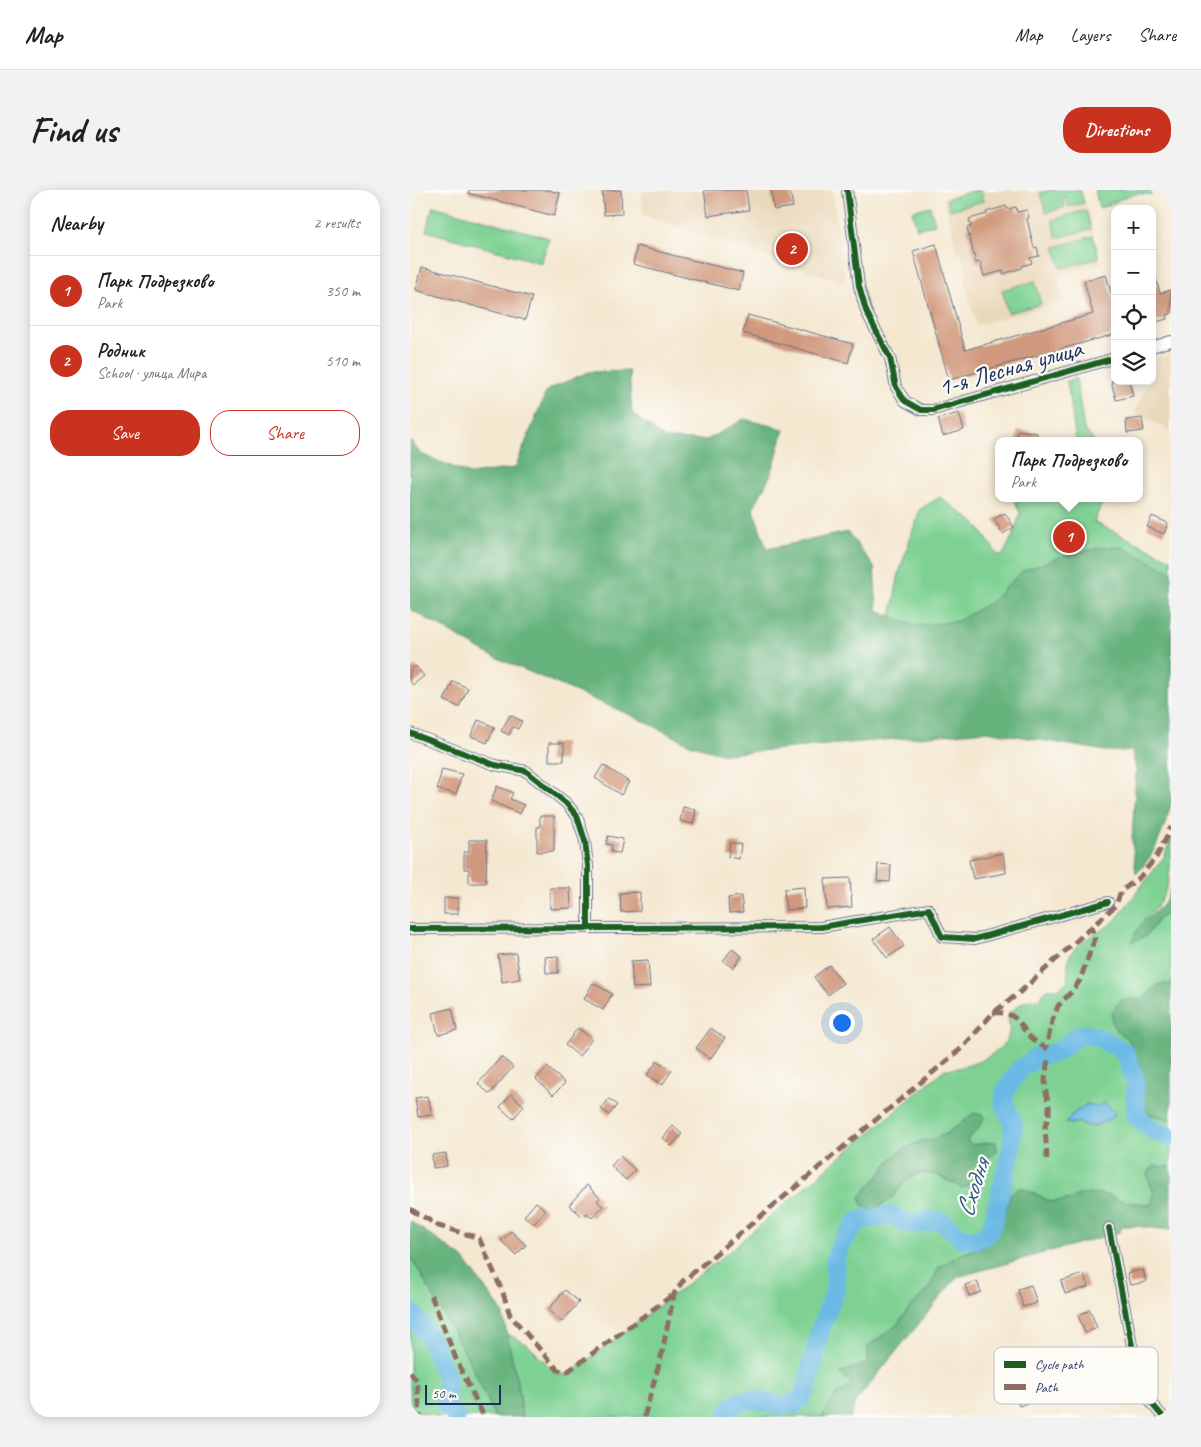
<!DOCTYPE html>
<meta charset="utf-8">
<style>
:root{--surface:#fff;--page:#f2f2f2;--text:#202124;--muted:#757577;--line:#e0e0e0;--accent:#c8321e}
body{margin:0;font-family:Caveat,sans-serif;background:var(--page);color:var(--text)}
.controls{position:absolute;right:15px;top:15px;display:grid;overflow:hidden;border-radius:10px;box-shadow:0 2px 12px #0003}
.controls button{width:45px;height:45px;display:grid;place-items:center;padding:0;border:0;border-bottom:1px solid var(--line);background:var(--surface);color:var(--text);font:25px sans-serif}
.scale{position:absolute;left:15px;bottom:12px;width:76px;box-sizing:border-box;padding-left:5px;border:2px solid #1b2f5e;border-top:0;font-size:14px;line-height:18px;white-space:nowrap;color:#1b2f5e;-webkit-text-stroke:4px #fdfcf7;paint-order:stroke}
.you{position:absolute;left:431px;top:832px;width:18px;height:18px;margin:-12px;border:4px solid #fff;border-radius:50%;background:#1a73e8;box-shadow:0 0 0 8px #1a73e833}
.badge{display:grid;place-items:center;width:32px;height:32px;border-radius:50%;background:var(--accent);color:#fff;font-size:16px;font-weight:700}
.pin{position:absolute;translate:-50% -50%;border:2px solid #fff;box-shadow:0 1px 5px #0006}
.popup{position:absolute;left:585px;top:247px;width:148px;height:65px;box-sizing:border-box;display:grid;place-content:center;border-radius:10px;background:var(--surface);filter:drop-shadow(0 1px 4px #0005);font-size:16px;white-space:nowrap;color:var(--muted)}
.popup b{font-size:19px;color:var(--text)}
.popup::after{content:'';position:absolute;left:50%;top:100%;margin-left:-10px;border:10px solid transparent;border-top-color:var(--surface)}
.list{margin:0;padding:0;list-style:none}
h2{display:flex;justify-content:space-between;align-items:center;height:65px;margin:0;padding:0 20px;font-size:21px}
h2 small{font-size:16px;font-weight:400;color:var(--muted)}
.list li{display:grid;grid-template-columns:32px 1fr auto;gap:15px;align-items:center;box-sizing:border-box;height:70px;padding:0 20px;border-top:1px solid var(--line)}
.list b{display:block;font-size:19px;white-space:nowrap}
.list p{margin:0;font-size:16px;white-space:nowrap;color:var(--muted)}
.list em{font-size:16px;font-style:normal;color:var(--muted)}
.actions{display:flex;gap:10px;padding:15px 20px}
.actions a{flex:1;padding:11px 0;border:1px solid var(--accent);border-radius:20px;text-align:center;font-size:18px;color:var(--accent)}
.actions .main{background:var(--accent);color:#fff}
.icon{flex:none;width:28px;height:28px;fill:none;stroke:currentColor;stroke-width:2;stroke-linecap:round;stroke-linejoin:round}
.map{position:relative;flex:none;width:761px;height:1227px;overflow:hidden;border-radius:20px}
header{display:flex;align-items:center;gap:30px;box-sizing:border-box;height:70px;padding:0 25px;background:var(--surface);border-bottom:1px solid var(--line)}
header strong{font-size:24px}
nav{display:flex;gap:28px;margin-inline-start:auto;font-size:18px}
.intro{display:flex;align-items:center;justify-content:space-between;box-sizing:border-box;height:120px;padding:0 30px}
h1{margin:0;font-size:35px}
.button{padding:12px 22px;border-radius:20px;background:var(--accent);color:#fff;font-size:18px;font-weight:700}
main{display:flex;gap:30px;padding:0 30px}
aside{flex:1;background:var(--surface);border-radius:20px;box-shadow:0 2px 12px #0003}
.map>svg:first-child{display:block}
.built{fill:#ead8ba}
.green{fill:#7ed193;stroke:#4c8078;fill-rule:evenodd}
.forest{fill:#66b37d;stroke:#40716e}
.water{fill:#6bbae5;stroke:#4374a2}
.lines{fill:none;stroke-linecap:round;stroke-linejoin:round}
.river{stroke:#6bbae5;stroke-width:19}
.building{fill:#d0987c}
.minor-casing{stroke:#677086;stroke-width:12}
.minor{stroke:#fff;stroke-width:10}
.quiet{stroke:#8d6e63;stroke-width:5;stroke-dasharray:10 5;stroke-linecap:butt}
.cycleway-casing{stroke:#fdfcf7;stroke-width:9}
.cycleway{stroke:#1b5e20;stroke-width:6}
.labels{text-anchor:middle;stroke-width:4.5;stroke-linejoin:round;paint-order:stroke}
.street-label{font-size:25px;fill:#1b2f5e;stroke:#fdfcf7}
.water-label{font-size:26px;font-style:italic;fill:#335986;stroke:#fdfcf7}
.key{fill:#fdfcf7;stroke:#b9bec9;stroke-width:1}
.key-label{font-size:14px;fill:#1b2f5e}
</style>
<header>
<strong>Map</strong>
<nav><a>Map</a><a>Layers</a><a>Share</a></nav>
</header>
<div class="intro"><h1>Find us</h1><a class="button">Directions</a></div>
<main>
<aside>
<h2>Nearby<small>2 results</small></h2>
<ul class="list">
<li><span class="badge">1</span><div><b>Парк Подрезково</b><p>Park</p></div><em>350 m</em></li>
<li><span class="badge">2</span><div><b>Родник</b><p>School · улица Мира</p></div><em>510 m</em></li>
</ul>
<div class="actions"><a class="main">Save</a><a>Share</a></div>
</aside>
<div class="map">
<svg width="761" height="1227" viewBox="0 0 761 1227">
<rect width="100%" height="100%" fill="#fdfcf7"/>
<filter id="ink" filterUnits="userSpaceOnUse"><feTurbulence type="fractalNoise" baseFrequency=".02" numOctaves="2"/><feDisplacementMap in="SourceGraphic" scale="10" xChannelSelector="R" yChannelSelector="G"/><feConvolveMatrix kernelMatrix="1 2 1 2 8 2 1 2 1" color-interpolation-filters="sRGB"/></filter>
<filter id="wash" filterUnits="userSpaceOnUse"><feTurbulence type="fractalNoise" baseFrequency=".0096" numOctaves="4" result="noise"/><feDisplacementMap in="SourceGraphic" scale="20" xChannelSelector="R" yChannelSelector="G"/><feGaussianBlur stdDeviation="1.12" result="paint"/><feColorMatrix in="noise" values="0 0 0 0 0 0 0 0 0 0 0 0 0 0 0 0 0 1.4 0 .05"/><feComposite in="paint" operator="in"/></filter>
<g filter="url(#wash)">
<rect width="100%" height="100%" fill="#f4e8d1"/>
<path class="built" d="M232 0H422L436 93 233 25Z
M561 0H617L619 4 635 0H672L692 73 647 85 654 112 566 135 554 89 557 83 552 64 547 61 533 8Z
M761 164V241L725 223 737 195 736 191H742V169Z"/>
<path class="green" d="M567 0H571L574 11 540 20 536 9Z
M641 0H670L674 13 659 17 655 6 652 7 655 17 636 23 630 3Z
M685 0H740L741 5C715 0 710 13 689 18Z
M23 16 139 48 131 73 16 41Z
M520 16 525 34 507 39 502 21Z
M676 20 681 39 647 48 642 30Z
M683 46 689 68 651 78 645 57Z
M625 91 631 114 598 123 592 100Z
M666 188 674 239 684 251H666L657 191Z
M530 307 566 334 588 365H593L604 343 610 324 604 308H694L684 332 761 369V513L476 454 489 383 510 319Z
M761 648C761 683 761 708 734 729L736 746 749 728 761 723V794H749L733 809 711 810 704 838 720 851 731 881 732 922 761 930V977L744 976 737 984 744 1004 741 1015 712 1011 701 1006 669 1005 658 1010 641 1012 624 1003H601L589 1041 572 1057 552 1064 529 1078 518 1100 500 1117 487 1135 458 1156 459 1173 431 1184 443 1195 427 1204 412 1227H112L110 1205 97 1144 117 1154 146 1183 158 1185 310 1069 535 879C554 880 587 867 597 849 601 842 599 834 598 826 608 814 615 809 630 809L637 799H648L657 792C658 785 657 774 659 768 663 753 691 742 704 732L754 667ZM693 913 702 919 700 929 684 937H678L668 932 662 934 656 933 662 924 677 914 688 917ZM569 937 557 951 562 955 585 952 587 961 574 972 566 984 537 991 525 984 510 983 496 990 469 986 481 969 494 959 511 951 521 950 536 944Z
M0 1069H2L62 1175 85 1227H25V1225L0 1221Z"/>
<path class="forest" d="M219 181 222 223 255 249 297 250 334 229 374 239 362 282 343 319 357 359 438 342 464 377 467 420 505 436 548 431 582 411 612 381 650 367 688 358 712 357 761 382V614C754 639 745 666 726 684L722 650 726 581 722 561H696L577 541 315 564 282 555 225 527 80 465 0 419V250L11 264 60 284 105 278 137 200 178 182Z
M761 698V723L749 728 736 746 722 752C730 727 740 730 754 713 757 709 759 703 761 698Z
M749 794H761V930L732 922C731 898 731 876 721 854 716 844 704 843 702 831 701 822 706 816 711 810L733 809Z
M564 923 575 926 569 937 557 951 562 955 586 952 587 961C576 970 568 978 564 992L552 998 525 984 510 983 496 990 482 1008 464 1020 452 1015 450 1006 469 986 481 969 494 959 511 951 521 950 536 944Z
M744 976 761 977V1040L726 1036H712L710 1042 547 1087 445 1212 441 1227H412L427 1204 443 1195 430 1183 458 1173V1156L487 1135 500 1117 518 1100 529 1077 552 1064 572 1057 589 1041 601 1003 611 997 641 1012 658 1010 669 1005 686 1003 701 1006 712 1011 741 1015 744 1004 737 984Z
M0 1031 53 1068 92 1121 110 1205 112 1227H85L62 1175 2 1069H0Z"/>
<path class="water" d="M693 912 702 919 705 925C701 928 699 929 694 931 678 938 685 937 668 932L662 934 656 933 663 924 677 914 688 917Z"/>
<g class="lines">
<path class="river" d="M0 1121 20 1148 37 1189 36 1215 46 1227
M317 1227 322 1216 330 1211 345 1209 367 1215H384L396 1201 411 1137 425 1101V1068L431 1054 449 1030 482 1025 491 1031 507 1034 521 1030 533 1032 551 1048 565 1050 577 1045 583 1033 601 960 604 935 594 913 595 901 611 878 627 867 647 862 670 844 688 847 715 862 725 888 726 926 743 940 761 947"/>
</g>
<g id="blocks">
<path class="building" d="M59 0H138L150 3 144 26 58 3Z
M192 0H211L212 24 194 25Z
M294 0H336L339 20 298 26Z
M361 0H380L383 17 364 20Z
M596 16 597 19 606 17 607 22 617 20 619 28 617 29 624 58 627 57 629 66 620 68 622 73 612 76V78L593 84V81L574 86 570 72 566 73 557 38 561 37 559 29 577 24 576 22Z
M526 54 555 160 683 124 674 91 696 85 705 116V144L539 190 503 61Z
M227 56 333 83 329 101 223 74Z
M12 77 122 107 115 130 6 100Z
M742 85H745L750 103 761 100V124L756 125 757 129 742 133Z
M338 125 443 154 438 173 333 143Z
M701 191H719L723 206 706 210Z
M549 223 554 240 533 246 528 229Z
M732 228 734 241 717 243 716 230Z
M608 240 627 243 626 251H606Z
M595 323 604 337 593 344 584 329Z
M742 326 758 333 754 344 737 337Z
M6 476 14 486 3 495 0 491V480Z
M43 491 58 498 49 517 34 510Z
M100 525 112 531 108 539 103 537 99 545 91 541Z
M68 530 85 537 77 553 61 546Z
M139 553H154V571H139Z
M193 575 219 592 211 605 185 588Z
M32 579 52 584 46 604 27 599Z
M87 596 103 603 100 609 114 615 110 624 81 611Z
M273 617 286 620 283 634 270 631Z
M130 626H144V661L127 662V637H130Z
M198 646 213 649 210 663 201 662 202 655 196 654Z
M59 650H77L76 693H59V679H54V662H59Z
M320 653 331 654 329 669 318 667Z
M593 663 596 683 563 689 559 670Z
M468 674 481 675 480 692 467 691Z
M440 688 442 717 417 719 415 689Z
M394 697 395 718 376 720 374 699Z
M140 698H160L161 718 140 719Z
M230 702V721L211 722 210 703Z
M331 706 333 722 319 723 318 708Z
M34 708H48V724H34Z
M480 737 494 756 477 768 463 749Z
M322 759 332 766 323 778 313 771Z
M106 763 110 789 92 792 88 765Z
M148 766V783H136L135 767Z
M238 770 240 797 223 798 221 771Z
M419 775 433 793 418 805 404 787Z
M183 793 202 804 193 820 174 809Z
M42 818 47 840 28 845 23 823Z
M168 838 182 849 169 866 155 855Z
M301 838 315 848 300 869 286 858Z
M91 867 103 877 80 904 68 894Z
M247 871 262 880 252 895 237 885Z
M137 877 155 893 143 905 126 889Z
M101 904 114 916 103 929 90 917Z
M18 906 22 925 8 927 5 908Z
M199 909 207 915 199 925 191 919Z
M263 936 272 944 261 956 253 948Z
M36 963 37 976 23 978 22 965Z
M210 966 225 980 216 990 201 976Z
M177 995 190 1008 187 1011 193 1016 182 1028 177 1023 173 1027 159 1015Z
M126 1012 136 1020 124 1034 114 1026Z
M101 1041 116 1055 106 1065 91 1051Z
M733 1080 736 1092 720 1095 717 1083Z
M674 1084 678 1097 655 1104 651 1091Z
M567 1091 571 1102 559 1106 555 1095Z
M621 1095 627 1113 613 1117 608 1099Z
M155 1100 169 1112 152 1132 138 1120Z
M680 1120 687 1138 675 1143 668 1125Z
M689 1163 693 1175 680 1179 676 1167Z
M616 1201 620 1212 609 1216 605 1205Z"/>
</g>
</g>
<g filter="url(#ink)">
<use href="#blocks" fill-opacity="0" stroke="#677086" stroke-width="1"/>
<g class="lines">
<g class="minor-casing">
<path id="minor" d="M437 0 449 96 456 121 480 168 486 197 495 211 511 220H523L705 168
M742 157 761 151
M0 543 85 575 116 581 156 613 167 626 175 651 178 676V738
M0 739 411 737 519 719 532 747 565 749 698 712
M699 1038 728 1186 737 1208 753 1227"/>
</g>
<use href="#minor" class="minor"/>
<path class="quiet" d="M583 823C606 821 607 831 619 846 624 851 630 855 636 858L642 831 648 816 664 799 670 790 685 748 682 737
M637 969 635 936 639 926V916L636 902 635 890 638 869
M0 1019 29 1036 69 1048 93 1103 100 1125 148 1180 157 1182 264 1104
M21 1105 46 1169 74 1227
M0 1182 7 1190 10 1227
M234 1227 251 1167 264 1104 272 1092 553 857 583 823 609 803 706 715 711 701 729 688 747 666 761 637"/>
<g class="cycleway-casing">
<path id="cycleway" d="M437 0 449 96 456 121 480 168 486 197 495 211 511 220H523L705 168
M0 543 85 575 116 581 156 613 167 626 175 651 178 676V738
M0 739 411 737 519 719 532 747 565 749 698 712
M699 1038 728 1186 737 1208 753 1227"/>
</g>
<use href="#cycleway" class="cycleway"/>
</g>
</g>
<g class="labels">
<g class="street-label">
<text transform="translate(600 177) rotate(-16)" y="9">1-я Лесная улица</text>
</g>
<g class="water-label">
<text transform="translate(562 998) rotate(-72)" y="9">Сходня</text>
</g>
</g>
<rect x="584" y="1157" width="164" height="57" rx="8" class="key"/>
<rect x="594" y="1171" width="22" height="7" fill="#1b5e20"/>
<rect x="594" y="1194" width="22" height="6" fill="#8d6e63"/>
<g class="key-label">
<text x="625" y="1179">Cycle path</text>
<text x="625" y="1202">Path</text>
</g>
</svg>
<div class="controls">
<button>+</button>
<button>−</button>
<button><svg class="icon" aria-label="locate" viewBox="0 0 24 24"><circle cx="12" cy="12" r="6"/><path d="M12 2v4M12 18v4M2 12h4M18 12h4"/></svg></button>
<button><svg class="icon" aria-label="layers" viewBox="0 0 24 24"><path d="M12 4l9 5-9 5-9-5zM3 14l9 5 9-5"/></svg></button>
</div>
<div class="scale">50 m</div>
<div class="you"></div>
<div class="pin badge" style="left:659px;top:347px">1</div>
<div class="popup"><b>Парк Подрезково</b>Park</div>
<div class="pin badge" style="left:382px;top:59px">2</div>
</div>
</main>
